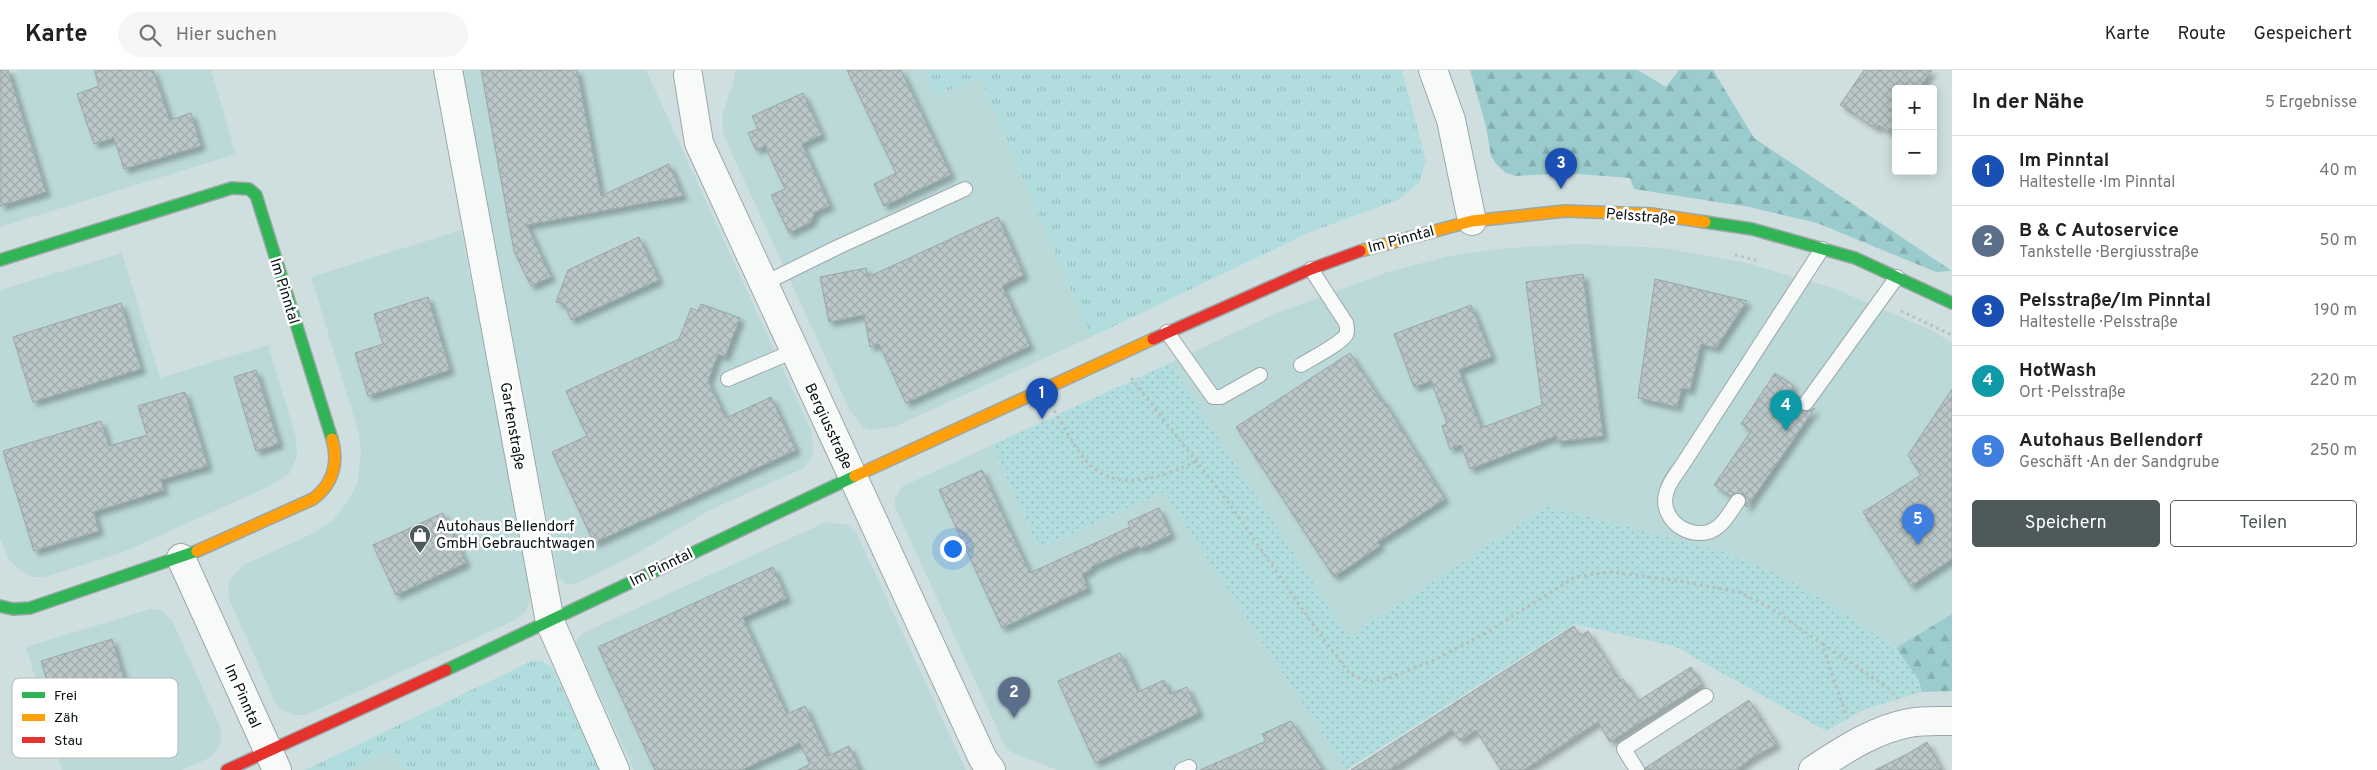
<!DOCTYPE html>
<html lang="de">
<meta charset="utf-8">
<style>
:root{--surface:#fff;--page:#f6f6f6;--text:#222;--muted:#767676;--line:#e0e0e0;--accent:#4e5a5a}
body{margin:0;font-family:Overpass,sans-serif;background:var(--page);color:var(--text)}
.controls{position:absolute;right:15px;top:15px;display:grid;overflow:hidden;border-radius:5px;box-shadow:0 2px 12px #0003}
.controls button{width:45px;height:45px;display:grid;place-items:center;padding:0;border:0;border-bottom:1px solid var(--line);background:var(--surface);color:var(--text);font:25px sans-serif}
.you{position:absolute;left:952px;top:478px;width:18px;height:18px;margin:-12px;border:4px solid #fff;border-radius:50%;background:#1a73e8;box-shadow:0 0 0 8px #1a73e833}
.badge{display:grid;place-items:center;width:32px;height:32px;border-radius:50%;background:var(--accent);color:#fff;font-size:16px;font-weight:700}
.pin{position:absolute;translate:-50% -41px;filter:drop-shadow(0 1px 2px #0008)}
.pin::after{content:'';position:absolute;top:26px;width:18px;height:15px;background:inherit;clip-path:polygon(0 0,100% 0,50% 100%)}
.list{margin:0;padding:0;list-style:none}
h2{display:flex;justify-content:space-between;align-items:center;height:65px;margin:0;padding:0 20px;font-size:21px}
h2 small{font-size:16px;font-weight:400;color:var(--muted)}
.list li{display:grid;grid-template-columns:32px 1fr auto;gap:15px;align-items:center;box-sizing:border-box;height:70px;padding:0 20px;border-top:1px solid var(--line)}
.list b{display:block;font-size:19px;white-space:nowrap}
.list p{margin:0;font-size:16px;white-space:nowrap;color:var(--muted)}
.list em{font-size:16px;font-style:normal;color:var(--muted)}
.actions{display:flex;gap:10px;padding:15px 20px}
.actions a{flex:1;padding:11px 0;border:1px solid var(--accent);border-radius:5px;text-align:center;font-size:18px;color:var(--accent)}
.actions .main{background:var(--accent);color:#fff}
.icon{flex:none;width:28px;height:28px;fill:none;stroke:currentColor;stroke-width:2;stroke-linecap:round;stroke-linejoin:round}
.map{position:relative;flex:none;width:1952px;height:700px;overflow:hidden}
header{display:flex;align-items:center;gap:30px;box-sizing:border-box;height:70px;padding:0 25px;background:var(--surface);border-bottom:1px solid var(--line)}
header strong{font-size:24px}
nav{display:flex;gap:28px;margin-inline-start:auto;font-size:18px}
.search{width:350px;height:45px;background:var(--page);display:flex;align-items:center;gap:12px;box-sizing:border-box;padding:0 18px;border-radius:28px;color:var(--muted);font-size:19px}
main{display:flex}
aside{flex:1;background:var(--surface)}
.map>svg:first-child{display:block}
.built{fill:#bcd9da}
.grass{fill:url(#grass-tufts)}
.forest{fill:url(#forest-firs)}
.park{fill:url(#park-dots)}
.building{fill:url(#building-cross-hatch);stroke:#9aa6a6;filter:url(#shadow)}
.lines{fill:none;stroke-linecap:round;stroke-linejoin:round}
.lane-casing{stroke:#9ba7a7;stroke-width:16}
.street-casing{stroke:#9ba7a7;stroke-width:30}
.fast-casing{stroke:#9ba7a7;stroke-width:14}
.slow-casing{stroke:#9ba7a7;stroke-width:14}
.jam-casing{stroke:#9ba7a7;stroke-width:14}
.path{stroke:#b8bdbd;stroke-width:3;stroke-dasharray:2.5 4;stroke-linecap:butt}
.lane{stroke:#f8fafa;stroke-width:14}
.street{stroke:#f8fafa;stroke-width:28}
.fast{stroke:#30b455;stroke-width:11}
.slow{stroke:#ff9f0a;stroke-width:11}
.jam{stroke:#e5322d;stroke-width:11}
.labels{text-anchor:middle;stroke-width:5;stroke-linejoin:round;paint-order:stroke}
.street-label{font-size:15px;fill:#081213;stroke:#fff}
.poi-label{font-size:15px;fill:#081213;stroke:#fff;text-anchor:start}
.key{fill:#fff;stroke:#b5b8b8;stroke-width:1}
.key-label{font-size:14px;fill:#081213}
</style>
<header>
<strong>Karte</strong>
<div class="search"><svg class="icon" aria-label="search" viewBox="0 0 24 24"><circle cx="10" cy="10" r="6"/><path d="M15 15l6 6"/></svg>Hier suchen</div>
<nav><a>Karte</a><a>Route</a><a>Gespeichert</a></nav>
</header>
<main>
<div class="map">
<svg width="1952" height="700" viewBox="0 0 1952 700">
<defs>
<pattern id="grass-tufts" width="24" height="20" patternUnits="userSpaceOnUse" patternTransform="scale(1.25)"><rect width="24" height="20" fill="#b1dddf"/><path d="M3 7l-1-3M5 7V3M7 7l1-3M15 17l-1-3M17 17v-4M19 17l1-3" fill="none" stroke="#97bdbe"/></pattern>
<pattern id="forest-firs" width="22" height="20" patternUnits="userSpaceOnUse" patternTransform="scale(1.25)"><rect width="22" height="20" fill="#9acbcd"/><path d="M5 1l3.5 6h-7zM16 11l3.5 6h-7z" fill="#83adaf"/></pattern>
<pattern id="park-dots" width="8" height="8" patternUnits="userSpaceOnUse" patternTransform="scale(1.25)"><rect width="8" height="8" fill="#b1dddf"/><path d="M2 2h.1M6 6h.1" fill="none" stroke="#97bdbe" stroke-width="1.8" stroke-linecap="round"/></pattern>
<pattern id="building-cross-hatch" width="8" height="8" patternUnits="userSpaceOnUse" patternTransform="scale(1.25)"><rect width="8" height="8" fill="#bac6c7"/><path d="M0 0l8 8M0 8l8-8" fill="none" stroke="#9ea9aa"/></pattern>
<filter id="shadow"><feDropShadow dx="4.5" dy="4.5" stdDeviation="2.5" flood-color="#0004"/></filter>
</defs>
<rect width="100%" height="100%" fill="#cfdfdf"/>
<path class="built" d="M21 0H211L236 84 0 157V7Z
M461 0H646L811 360 814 383 804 398 710 440 629 488 575 514 567 515 558 507Z
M735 0H923L936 26 979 6 1091 267 894 357 872 360 864 358 850 341 723 64 722 46 733 14Z
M461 160 532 521 526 542 511 552 306 645H294L283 641 276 634 229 529 228 520 230 510 243 495 314 463 333 450 347 432 358 412 361 380 359 364 311 207Z
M1578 174 1664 178 1742 192 1833 218 1933 261 1952 273V544L1896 578 1816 526 1777 504 1721 481 1548 436 1348 567 1170 293 1274 244 1388 202 1449 186 1508 178Z
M122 183 160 308 268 275 296 367 297 387 289 404 270 416 121 483 45 507H34L24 503 9 490 0 468V220Z
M992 375 1039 478 1164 422 1346 700H1057L1011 682 1006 678 895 437V428L903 416Z
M826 452 848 455 856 462 966 700H634L576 574 578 567 587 561Z
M150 539 161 540 172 550 221 659V671L219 677 211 687 182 700H62L26 577Z
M393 679 402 698 407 700H348Z"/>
<path class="grass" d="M923 0H1402L1426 91 1419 113 1398 130 1310 162 1091 267 979 6 936 26Z
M532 591H541L552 598 600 700H407L402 698 393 679 348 700H305Z"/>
<path class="forest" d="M1470 0H1638L1666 17 1679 0H1713L1754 68 1952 201 1936 202 1817 153 1749 137 1634 119 1630 108 1566 103 1516 106 1506 103 1497 95 1491 86 1486 56Z
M1952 544V621L1922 622 1918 609 1896 578Z"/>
<path class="park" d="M1170 293 1348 567 1548 436 1721 481 1777 504 1817 526 1896 578 1918 609 1922 622 1865 639 1826 661 1674 576 1574 554 1346 700 1164 422 1039 478 992 375Z"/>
<path class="building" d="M0 0H8L46 122 0 136Z
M94 0H153L170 50 191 43 201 76 124 99 114 68 94 74 77 24 99 16Z
M481 0H577L601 126 669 94 683 126 527 155 551 207 531 216 514 181Z
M847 0H901L951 105 884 136 874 114 896 103Z
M1864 0H1932L1919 19H1896V55L1890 63 1879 55 1877 59 1840 35Z
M803 23 822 65 802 74 830 136 815 142 811 152 789 163 771 125 785 119 765 76 756 80 748 63 758 59 752 46Z
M998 147 1024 205 1002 216 1030 276 906 333 879 274 870 277 864 245 829 252 820 207 866 198 868 207Z
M639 167 659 210 571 250 564 234 556 232 568 200Z
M1583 204 1603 366 1557 372 1556 366 1470 399 1461 375 1450 379 1442 356 1447 353 1431 311 1414 317 1394 264 1471 235 1492 287 1459 300 1481 358 1542 335 1526 212Z
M1655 209 1747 231 1716 278 1701 274 1690 320 1682 318 1677 337 1638 328Z
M428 227 450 300 368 326 355 283 383 274 374 244Z
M121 233 141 299 33 332 13 267Z
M701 234 740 248 725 287 718 284 708 311 726 348 771 327 796 380 594 473 552 382 587 366 566 321 679 269 691 238 698 241Z
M1350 283 1381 330H1383L1445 429 1378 472 1380 476 1334 507 1236 357Z
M256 300 279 374 256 381 234 307Z
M1775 303 1794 316 1790 321 1799 327 1797 333 1801 340 1806 342 1815 338 1747 437 1745 436 1746 428 1743 424 1735 423 1731 426 1714 415 1751 361 1741 354Z
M1952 319V489L1911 516 1863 442 1921 405 1908 385Z
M185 322 208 396 161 410 164 420 94 442 99 461 34 481 3 381 101 351 109 376 147 365 138 336Z
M982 400 1030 503 1130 457 1128 452 1159 438 1171 465 1140 479 1139 476 1091 497 1092 499 1082 504 1088 518 1002 558 939 420Z
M443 443 466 493 396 525 373 475Z
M773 497 787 528 743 548 787 644 805 636 828 686 849 676 860 700H798L810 694 800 673 742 700H655L598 577Z
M1574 556 1580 566 1588 561 1620 611 1623 609 1638 631 1691 597 1702 614 1610 672 1598 652 1524 700H1501L1476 660 1460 671 1452 660 1390 700H1351Z
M112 569 132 636 61 658 41 591Z
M1120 583 1138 622 1164 610 1170 624 1187 617 1199 643 1095 693 1058 611Z
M1749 630 1777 674 1752 688 1736 700H1646L1645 698Z
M1291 651 1323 700H1200L1266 671 1262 664Z
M1927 672 1942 700H1875L1909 683Z"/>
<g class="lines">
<g class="lane-casing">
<path id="lane" d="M763 214 838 177 965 119
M1167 262 1213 327H1221L1260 305
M1301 295C1312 288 1339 275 1346 265 1348 261 1347 257 1346 253L1311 199
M728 309 794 281
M1806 333 1897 207
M1738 431C1732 439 1727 449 1719 456 1697 475 1659 453 1666 424 1668 413 1677 403 1683 394L1822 179
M1182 700 1189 697
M1637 700 1624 679 1706 626"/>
</g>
<g class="street-casing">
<path id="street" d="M448 0 550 552 615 700
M1433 0 1451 50 1472 151
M688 5 699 73 983 689 991 700
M181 488 277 700
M1813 700C1844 680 1873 660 1909 653 1923 650 1938 651 1952 651"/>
</g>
<g class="fast-casing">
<path id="fast" d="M1705 152 1752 159 1855 188 1952 233
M0 190 232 118 249 119 256 125 332 369
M0 536 13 539 30 538 197 481
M446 600 855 406"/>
</g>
<g class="slow-casing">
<path id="slow" d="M1360 181 1472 151 1565 141 1651 144 1705 152
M855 406 1153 269
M197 481 313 429C333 414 339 393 332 369"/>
</g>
<g class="jam-casing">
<path id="jam" d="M1153 269 1311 199 1360 181
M227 700 446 600"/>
</g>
<path class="path" d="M1735 185 1756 190
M1901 241 1952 265
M1131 308 1226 429 1319 563 1350 604 1367 611 1383 610 1432 591 1486 563 1575 507 1611 502 1679 511 1739 522 1771 538 1822 574 1847 648
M1054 341C1065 358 1075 379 1088 393 1118 424 1162 407 1195 392
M1823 574 1888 618 1899 629"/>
<use href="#lane" class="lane"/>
<use href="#street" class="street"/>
<use href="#fast" class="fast"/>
<use href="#slow" class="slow"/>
<use href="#jam" class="jam"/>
</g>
<defs>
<g id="shop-pin" transform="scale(1.125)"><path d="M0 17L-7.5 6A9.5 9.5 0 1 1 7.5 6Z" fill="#4e5a5a" stroke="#fff"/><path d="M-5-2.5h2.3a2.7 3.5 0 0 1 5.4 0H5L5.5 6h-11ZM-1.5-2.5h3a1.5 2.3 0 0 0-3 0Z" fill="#fff"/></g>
</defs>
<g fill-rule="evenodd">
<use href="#shop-pin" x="420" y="465"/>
</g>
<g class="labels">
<g class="street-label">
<text transform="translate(1641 146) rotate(5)" y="5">Pelsstraße</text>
<text transform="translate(1401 169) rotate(-15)" y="5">Im Pinntal</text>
<text transform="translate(285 221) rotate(73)" y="5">Im Pinntal</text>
<text transform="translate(513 356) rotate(80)" y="5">Gartenstraße</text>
<text transform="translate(829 356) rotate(65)" y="5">Bergiusstraße</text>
<text transform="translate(661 497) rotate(-26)" y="5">Im Pinntal</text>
<text transform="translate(243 626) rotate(66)" y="5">Im Pinntal</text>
</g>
<g class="poi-label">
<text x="436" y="461">Autohaus Bellendorf<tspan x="436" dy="17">GmbH Gebrauchtwagen</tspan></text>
</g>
</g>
<rect x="12" y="608" width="166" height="80" rx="8" class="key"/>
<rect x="22" y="622" width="23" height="6" fill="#30b455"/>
<rect x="22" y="644" width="23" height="7" fill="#ff9f0a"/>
<rect x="22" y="667" width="23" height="6" fill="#e5322d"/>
<g class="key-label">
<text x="54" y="630">Frei</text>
<text x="54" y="652">Zäh</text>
<text x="54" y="675">Stau</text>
</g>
</svg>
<div class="controls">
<button>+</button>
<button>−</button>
</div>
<div class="you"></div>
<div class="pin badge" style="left:1042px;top:349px;background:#1a4fb4">1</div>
<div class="pin badge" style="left:1014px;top:648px;background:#5c6f8a">2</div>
<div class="pin badge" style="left:1561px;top:119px;background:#1a4fb4">3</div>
<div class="pin badge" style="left:1786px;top:361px;background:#0f9aa8">4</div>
<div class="pin badge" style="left:1918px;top:475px;background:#3f7fe0">5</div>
</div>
<aside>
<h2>In der Nähe<small>5 Ergebnisse</small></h2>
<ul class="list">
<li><span class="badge" style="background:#1a4fb4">1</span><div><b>Im Pinntal</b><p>Haltestelle · Im Pinntal</p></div><em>40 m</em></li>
<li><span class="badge" style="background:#5c6f8a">2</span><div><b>B &amp; C Autoservice</b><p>Tankstelle · Bergiusstraße</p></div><em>50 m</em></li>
<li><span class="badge" style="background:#1a4fb4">3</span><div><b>Pelsstraße/Im Pinntal</b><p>Haltestelle · Pelsstraße</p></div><em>190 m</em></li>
<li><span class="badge" style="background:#0f9aa8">4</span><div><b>HotWash</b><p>Ort · Pelsstraße</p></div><em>220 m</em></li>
<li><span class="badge" style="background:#3f7fe0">5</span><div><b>Autohaus Bellendorf</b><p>Geschäft · An der Sandgrube</p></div><em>250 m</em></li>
</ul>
<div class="actions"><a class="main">Speichern</a><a>Teilen</a></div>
</aside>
</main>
